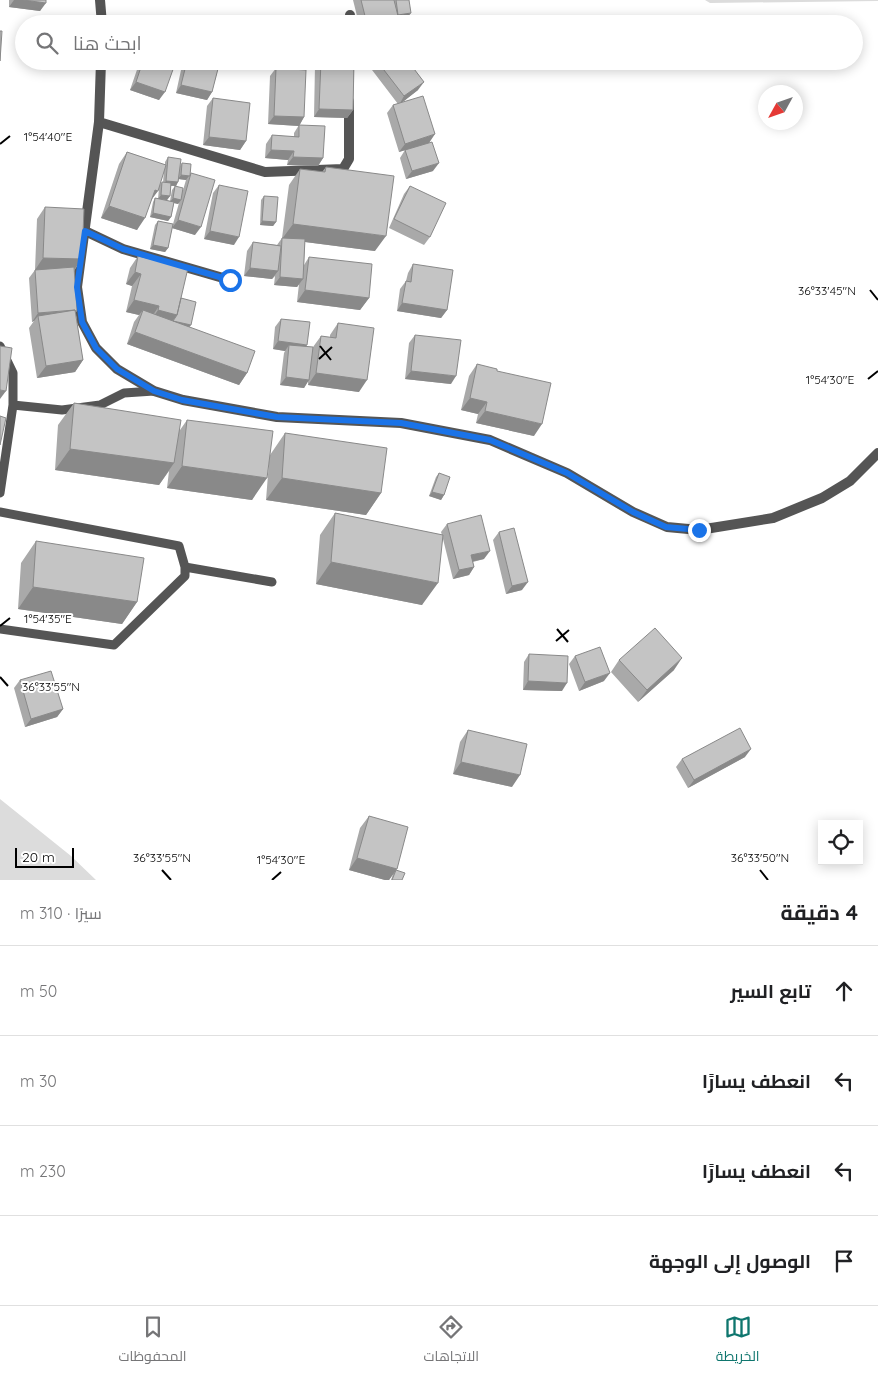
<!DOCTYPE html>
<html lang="ar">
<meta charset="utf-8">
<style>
:root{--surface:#fff;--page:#f6f6f6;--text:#202124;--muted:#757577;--line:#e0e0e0;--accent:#0f766e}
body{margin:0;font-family:Quicksand,Cairo,sans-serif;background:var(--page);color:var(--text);direction:rtl}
.controls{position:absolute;right:15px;bottom:15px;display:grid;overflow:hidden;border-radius:0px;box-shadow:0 2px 12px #0003}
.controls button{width:45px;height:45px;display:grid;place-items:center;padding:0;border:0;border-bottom:1px solid var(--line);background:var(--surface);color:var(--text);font:25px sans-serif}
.compass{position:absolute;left:758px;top:85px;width:45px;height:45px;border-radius:50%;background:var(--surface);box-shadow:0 2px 12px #0003;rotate:230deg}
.scale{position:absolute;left:15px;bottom:12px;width:59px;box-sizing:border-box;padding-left:5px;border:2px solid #000;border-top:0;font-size:14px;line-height:18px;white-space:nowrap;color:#000;-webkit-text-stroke:4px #fff;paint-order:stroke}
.stop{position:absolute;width:15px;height:15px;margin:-11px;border:4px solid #1a73e8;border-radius:50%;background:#fff}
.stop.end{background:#1a73e8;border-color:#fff;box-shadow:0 1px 5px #0008}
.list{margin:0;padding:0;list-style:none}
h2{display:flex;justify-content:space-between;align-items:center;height:65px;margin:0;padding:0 20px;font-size:21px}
h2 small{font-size:16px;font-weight:400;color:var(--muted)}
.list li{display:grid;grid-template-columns:32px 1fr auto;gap:15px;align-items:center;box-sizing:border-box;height:90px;padding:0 20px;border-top:1px solid var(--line)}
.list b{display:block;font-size:19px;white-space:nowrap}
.list em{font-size:16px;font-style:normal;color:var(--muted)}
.icon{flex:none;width:28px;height:28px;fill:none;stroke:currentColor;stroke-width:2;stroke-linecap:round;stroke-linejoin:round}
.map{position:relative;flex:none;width:878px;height:880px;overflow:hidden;direction:ltr}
.search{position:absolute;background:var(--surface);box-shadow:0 2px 12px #0003;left:15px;right:15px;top:15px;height:55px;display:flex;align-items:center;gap:12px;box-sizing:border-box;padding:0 18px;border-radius:28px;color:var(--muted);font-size:19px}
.sheet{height:425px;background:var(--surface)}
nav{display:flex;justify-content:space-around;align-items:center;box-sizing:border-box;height:70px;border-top:1px solid var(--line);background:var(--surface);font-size:14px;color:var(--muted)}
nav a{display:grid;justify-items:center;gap:2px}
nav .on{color:var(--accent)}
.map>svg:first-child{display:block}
.green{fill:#dcdcdc}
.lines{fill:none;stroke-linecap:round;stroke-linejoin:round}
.service{stroke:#555;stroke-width:9}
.minor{stroke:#555;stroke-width:10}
.wall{fill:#a9a9a9;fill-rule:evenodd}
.shaded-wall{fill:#898989}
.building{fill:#c4c4c4;stroke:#898989}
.route{stroke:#1a73e8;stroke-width:6}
.ticks{fill:none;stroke:#000;stroke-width:2}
.ticks-label{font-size:12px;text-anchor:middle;fill:#000;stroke:#fff;stroke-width:4;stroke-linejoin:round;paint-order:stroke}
</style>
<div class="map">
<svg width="878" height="880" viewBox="0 0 878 880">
<rect width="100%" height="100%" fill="#fff"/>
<path class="green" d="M705 0H878V1L710 3Z
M0 799 71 856 96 880H0Z"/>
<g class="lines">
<path class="service" d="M0 346 13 373V405
M0 493 13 405 62 410 100 405 124 393 154 391
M0 512 179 546 185 567V576L114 645 0 629
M185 567 272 582"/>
<path class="minor" d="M100 0 102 24
M350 24V15
M101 61 99 122 77 287 82 322 96 348 117 369 154 391 183 400 277 417 401 423 490 440 567 473 633 512 667 527 699 530 773 518 822 498 850 481 878 453
M99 122 265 172 343 169 349 159V101
M85 231 123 249 230 280"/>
</g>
<path class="wall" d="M9 0H46L40 11 9 7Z
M353 0H409L408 17 398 18 400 24H359Z
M140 61H176L159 100 130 90Z
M183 61H220L212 92 207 100 176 93Z
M317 61H354L353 110 347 118 314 117 315 65Z
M372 61H409V62L418 90 401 103 429 142 433 171 406 179 400 158 405 150 399 152 387 113 393 105 398 104 369 66Z
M276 68 304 117 299 126 268 124 270 76Z
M213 98 246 141 240 150 203 145 207 106Z
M299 125 323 158 318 166 287 165 288 160 265 158 266 144 272 135 294 137V133Z
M127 152 165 165V162L168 157 180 166 182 163 190 175 191 173 195 235 172 228 168 248 165 252 150 249 155 225 158 221 173 224 179 203 178 204 174 203 171 217 168 221 150 217 153 202 155 198 158 199 159 188 151 200 137 230 101 218 119 164ZM164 170 163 183 162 182 159 186ZM179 179 186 180 183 190 175 186 172 190 170 201 162 200H167L170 196 171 186H176Z
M326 167 375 251 305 242 304 265 309 257 369 298 360 310 297 302 299 284 297 287 274 285 275 276 272 279 244 276 247 251 253 242 277 245 282 238 289 185 300 169 322 172Z
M219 185 234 245 204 239 213 193Z
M410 186 430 237 424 245 389 228 404 194Z
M264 196 276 222 273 226 260 225 261 200Z
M45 207 82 259 74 271 77 311 75 313 83 360 75 372 37 378 29 328 34 321 32 322 29 278 35 270H39H35L37 219Z
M138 256 181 298 189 327 247 373 239 385 127 344 134 322 139 315 126 312 132 286 126 284 130 268Z
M413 264 447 310 441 318 397 311 400 289 406 281 408 273Z
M281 319 306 347H313L321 336 330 338V335L338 323 359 392 308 385V381L304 388 280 385 284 353 285 351 273 349 275 327Z
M415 335 451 384 405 379 409 343Z
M477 364 497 371 534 436 476 423 478 414 461 410 469 376Z
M74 403 180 430 187 420 270 455 285 433 381 493 366 515 266 500 269 462 252 500 167 488 169 471 159 485 55 470 58 425Z
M439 473 444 495 441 500 429 496 436 477Z
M335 513 442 535 441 532 447 524 484 559 473 562 474 567 469 575 453 579 443 539 422 605 316 584 320 535Z
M499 532 522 590 506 594 493 540Z
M36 541 137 602 122 624 18 609 21 563Z
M529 654 562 691 523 690 524 662Z
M575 656 604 681 579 691 569 664Z
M619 660 674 670 638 702 611 672Z
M20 680 63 709 57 717 25 727 14 688Z
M468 730 512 787 453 774 460 742Z
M745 757 688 788 676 767 682 759Z
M369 816 396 870 402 880H391L393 874 389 880H385L349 870 360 828Z"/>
<path class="shaded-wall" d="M14 0H23L46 3 40 11 9 7Z
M411 13 408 17 395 19 398 15Z
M136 82 165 92 159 100 130 90Z
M424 82 418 90 399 105 404 96Z
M181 85 212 92 207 100 176 93Z
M319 109 353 110 347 118 314 117Z
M274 116 304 117 299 126 268 124Z
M435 134 429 143 399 152 405 144Z
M209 137 246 141 240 150 203 145Z
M271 150 294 151 288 160 265 158Z
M293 157 323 158 318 166 287 165Z
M439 163 433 171 406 179 412 171Z
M181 175 189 176 186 180 178 179Z
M166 181 178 182 176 186 163 185Z
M155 190 158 191 149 203Z
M161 195 170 196 167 200 158 199Z
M173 198 181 200 178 204 170 202Z
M109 206 145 218 137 230 101 218Z
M153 213 171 217 168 221 150 217Z
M178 220 201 227 195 235 172 228Z
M262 221 276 222 273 226 260 225Z
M293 224 386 236 375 251 282 239Z
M210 231 239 237 234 245 204 239Z
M153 245 168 248 165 252 150 249Z
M43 258 82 259 73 271 35 270Z
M250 268 278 271 272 279 244 276Z
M135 272 141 274 132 286 126 284Z
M280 277 303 279 297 287 274 285Z
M305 290 369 298 360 310 297 302Z
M134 300 159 306 151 318 143 310 139 315 126 312Z
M402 303 447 310 441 318 397 311Z
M158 310 177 315 168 327 150 322Z
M77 311 71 319 38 316 34 321 32 322 38 313Z
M173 321 191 325 188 329Z
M135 332 247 373 239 385 127 344Z
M278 341 307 345 302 353 289 345 285 351 273 349Z
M83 360 75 372 37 378 46 366Z
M411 371 456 376 451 384 405 379Z
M316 373 367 380 359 392 308 385Z
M286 377 309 380 304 388 280 385Z
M0 390 6 391 0 399Z
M470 398 487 402 478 414 461 410Z
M485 411 542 424 534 436 476 423Z
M70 449 174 463 159 485 55 470Z
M182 466 267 478 252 500 167 488Z
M282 478 381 493 366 515 266 500Z
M432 492 444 495 441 500 429 496Z
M490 551 484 559 465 563 471 555Z
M331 562 438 583 422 605 316 584Z
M474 567 469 575 453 579 459 570Z
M528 582 522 590 506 594 512 586Z
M33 587 137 602 122 624 18 609Z
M682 658 674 670 638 702 647 690Z
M610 673 604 681 579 691 585 682Z
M528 681 567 683 562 691 523 690Z
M63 709 57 717 25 727 31 719Z
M751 749 745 757 688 788 694 780Z
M461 762 520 775 512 787 453 774Z
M357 858 397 869 389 880H385L349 870Z"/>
<path class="building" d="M23 0H46V3Z
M361 0H394L400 24H367Z
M396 0H409L411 13 398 15Z
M0 31H2L0 61Z
M143 61H176L165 92 136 82Z
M187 61H220L212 92 181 85Z
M321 61H354L353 110 319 109Z
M377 61H408L424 82 404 96Z
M276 68 306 70 304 117 274 116Z
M423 96 435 134 405 144 393 105Z
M213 98 250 103 246 141 209 137Z
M299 125 325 126 323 158 293 157 294 151 271 150 272 135 299 137Z
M432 142 439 163 412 171 405 150Z
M127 152 166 165 158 191 155 190 145 218 109 206Z
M168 157 181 159 178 182 166 181Z
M182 163 191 164 190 176 181 175Z
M326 167 394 176 386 236 293 224 300 169 325 172Z
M191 173 215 180 201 227 178 220Z
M162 182 171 183 170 196 161 195Z
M219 185 248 191 239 237 210 231Z
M175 186 183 188 181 200 173 198Z
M410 186 446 203 430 237 394 219Z
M264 196 278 197 276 222 262 221Z
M155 198 174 202 171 217 153 213Z
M45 207 84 209 82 259 43 258Z
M158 221 173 224 168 248 153 245Z
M282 238 305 239 303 279 280 277Z
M253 242 281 246 278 271 250 268Z
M138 256 188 268 177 315 158 310 159 306 134 300 141 274 135 272Z
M309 257 372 264 369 298 305 290Z
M413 264 453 270 447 310 402 303 406 281 411 282Z
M74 267 77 311H75V310L38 313 35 270Z
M181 298 196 302 191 325 173 321 177 315Z
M75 310 83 360 46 366 38 316Z
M143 310 255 351 247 373 135 332Z
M281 319 310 322 307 345 278 341Z
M338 323 374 328 367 380 316 373 321 336 336 338Z
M415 335 461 340 456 376 411 371Z
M289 345 313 347 309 380 286 377Z
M0 346 12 348 6 391 0 390Z
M477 364 497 369V371L551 383 542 424 485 411 487 402 470 398Z
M74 403 181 420 174 463 70 449Z
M0 416 6 418 0 445Z
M187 420 273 431 267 478 182 466Z
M285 433 387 448 381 493 282 478Z
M439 473 450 477 444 495 432 492Z
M335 513 443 535 438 583 331 562Z
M481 515 490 551 471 555 474 567 459 570 447 524Z
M514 528 528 582 512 586 499 532Z
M36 541 144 558 137 602 33 587Z
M655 628 682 658 647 690 619 660Z
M600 647 610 673 585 682 575 656Z
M529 654 568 656 567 683 528 681Z
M51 671 63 709 31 719 20 680Z
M740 728 751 749 694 780 682 759Z
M468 730 527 744 520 775 461 762Z
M369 816 408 827 397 869 357 858Z
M396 870 405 873 402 880H392Z"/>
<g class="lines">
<path class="route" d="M230 280 123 249 85 231 77 287 82 322 96 348 117 369 154 391 182 400 277 417 401 423 490 440 567 473 633 512 666 527 699 530"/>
</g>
<path class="ticks" d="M0 144 10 136M870 290 878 300M320 346 331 360M319 359 332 347M868 379 878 371M0 626 10 618M557 629 568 642M556 641 569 630M0 677 8 686M162 870 171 880M760 870 768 880M272 880 281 872"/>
<g class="ticks-label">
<text x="48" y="141">1°54'40"E</text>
<text x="827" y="295">36°33'45"N</text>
<text x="830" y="384">1°54'30"E</text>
<text x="48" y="623">1°54'35"E</text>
<text x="51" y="691">36°33'55"N</text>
<text x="162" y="862">36°33'55"N</text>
<text x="760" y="862">36°33'50"N</text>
<text x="281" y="864">1°54'30"E</text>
</g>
</svg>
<div class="controls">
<button><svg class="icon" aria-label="locate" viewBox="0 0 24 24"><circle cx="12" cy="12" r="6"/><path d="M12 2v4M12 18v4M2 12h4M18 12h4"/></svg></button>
</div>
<svg class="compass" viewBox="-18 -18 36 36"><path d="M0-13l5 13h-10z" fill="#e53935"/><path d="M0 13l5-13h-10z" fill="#757577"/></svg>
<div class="scale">20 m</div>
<div class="stop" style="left:230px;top:280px"></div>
<div class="stop end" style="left:699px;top:530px"></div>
<div class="search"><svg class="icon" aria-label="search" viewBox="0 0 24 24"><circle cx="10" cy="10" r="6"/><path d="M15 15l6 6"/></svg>ابحث هنا</div>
</div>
<section class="sheet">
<h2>4 دقيقة<small>سيرًا · 310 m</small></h2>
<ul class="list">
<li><svg class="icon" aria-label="ahead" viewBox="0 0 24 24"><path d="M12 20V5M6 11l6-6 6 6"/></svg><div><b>تابع السير</b></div><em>50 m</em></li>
<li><svg class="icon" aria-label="left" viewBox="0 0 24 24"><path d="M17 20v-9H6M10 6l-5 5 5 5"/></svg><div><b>انعطف يسارًا</b></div><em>30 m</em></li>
<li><svg class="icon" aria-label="left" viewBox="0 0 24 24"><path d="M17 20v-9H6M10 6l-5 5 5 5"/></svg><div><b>انعطف يسارًا</b></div><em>230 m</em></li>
<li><svg class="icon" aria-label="arrive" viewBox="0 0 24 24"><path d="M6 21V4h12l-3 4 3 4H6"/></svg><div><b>الوصول إلى الوجهة</b></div></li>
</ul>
</section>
<nav>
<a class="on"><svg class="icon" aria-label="map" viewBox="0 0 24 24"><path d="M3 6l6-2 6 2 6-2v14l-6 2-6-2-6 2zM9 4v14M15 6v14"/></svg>الخريطة</a>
<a><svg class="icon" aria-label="directions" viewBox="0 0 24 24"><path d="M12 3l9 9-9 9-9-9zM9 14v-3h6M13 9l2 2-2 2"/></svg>الاتجاهات</a>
<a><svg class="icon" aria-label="saved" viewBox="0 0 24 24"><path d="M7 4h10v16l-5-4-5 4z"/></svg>المحفوظات</a>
</nav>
